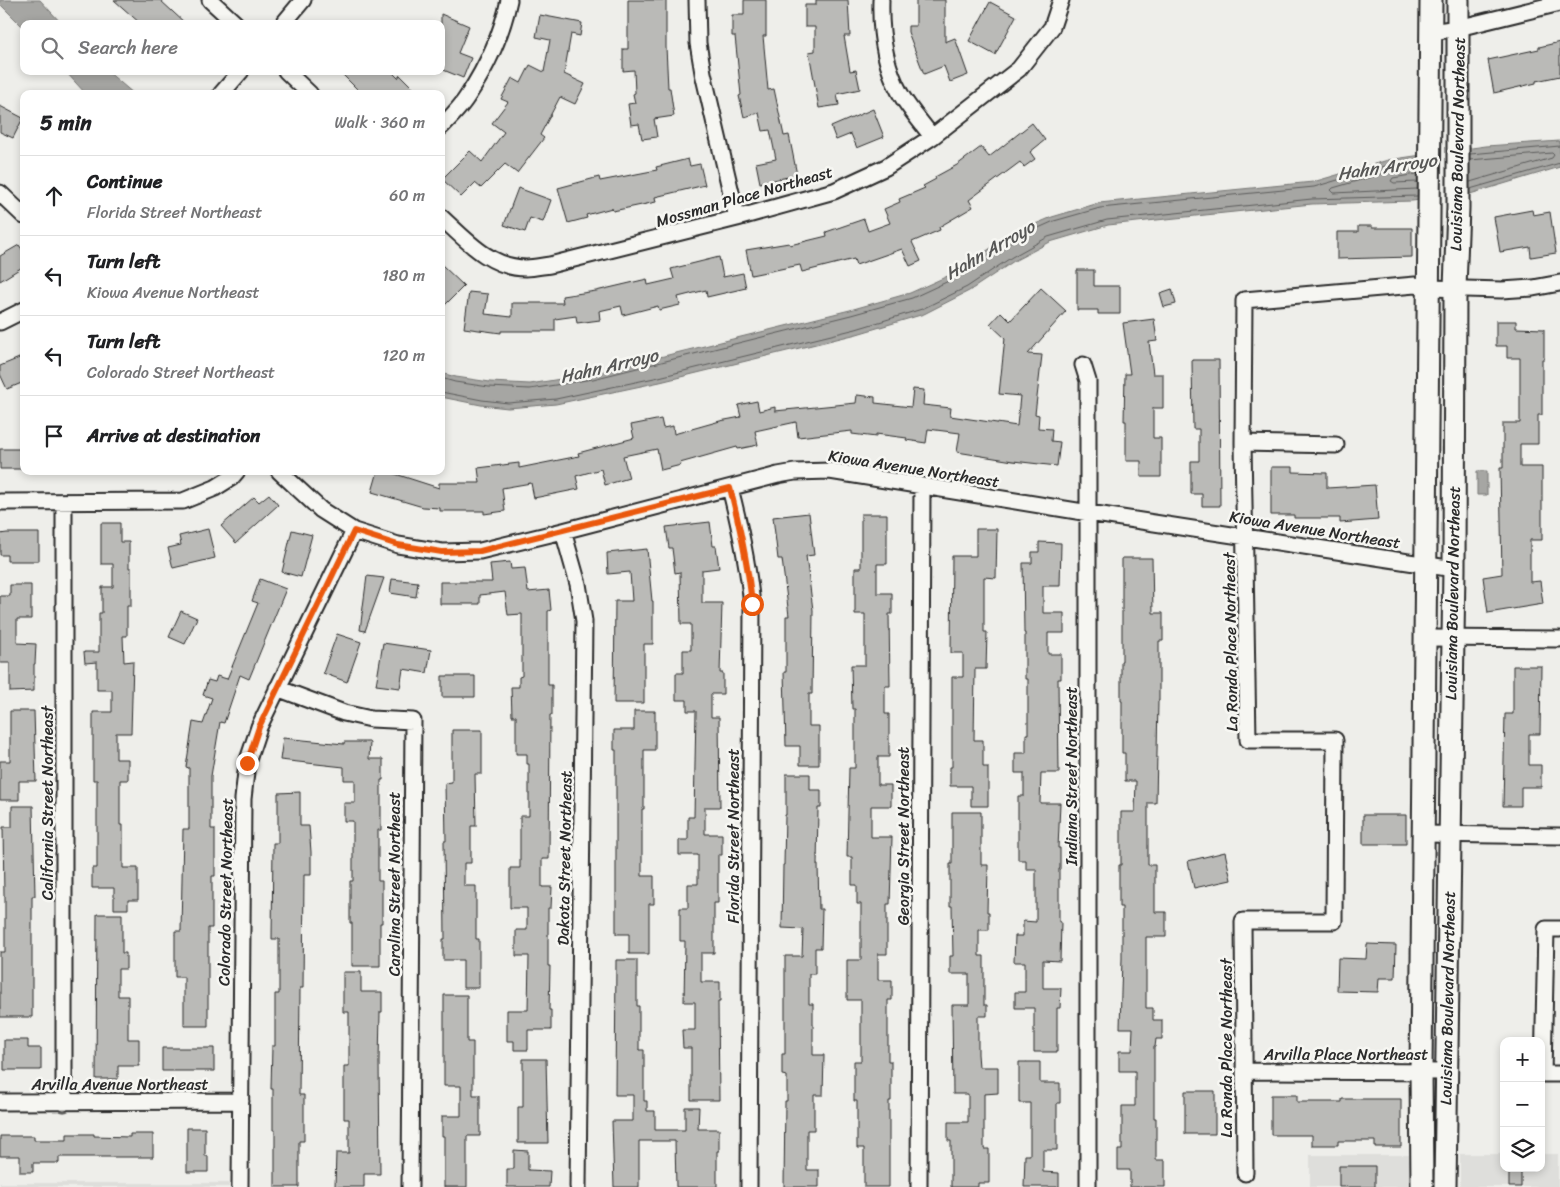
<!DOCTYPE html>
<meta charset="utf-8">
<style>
:root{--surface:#fff;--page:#f6f6f6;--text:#202124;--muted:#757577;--line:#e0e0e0}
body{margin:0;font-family:Sriracha,sans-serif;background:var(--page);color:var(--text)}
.controls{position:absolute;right:15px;bottom:15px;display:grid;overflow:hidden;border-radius:10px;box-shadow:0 2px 8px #0003}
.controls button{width:45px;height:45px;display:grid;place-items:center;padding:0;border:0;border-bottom:1px solid var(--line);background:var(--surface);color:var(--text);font:25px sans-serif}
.stop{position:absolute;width:15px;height:15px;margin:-11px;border:4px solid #ea580c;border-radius:50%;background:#fff}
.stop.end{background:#ea580c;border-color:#fff;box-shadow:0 1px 5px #0008}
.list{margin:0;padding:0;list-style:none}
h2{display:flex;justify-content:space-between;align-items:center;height:65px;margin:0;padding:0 20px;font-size:21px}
h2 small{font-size:16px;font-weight:400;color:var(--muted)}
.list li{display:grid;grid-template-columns:32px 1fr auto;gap:15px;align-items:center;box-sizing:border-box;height:80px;padding:0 20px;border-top:1px solid var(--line)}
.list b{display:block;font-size:19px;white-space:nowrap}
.list p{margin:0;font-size:16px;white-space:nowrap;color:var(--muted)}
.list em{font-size:16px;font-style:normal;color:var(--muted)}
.icon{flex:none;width:28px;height:28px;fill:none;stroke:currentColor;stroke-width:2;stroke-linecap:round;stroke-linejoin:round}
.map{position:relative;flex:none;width:1560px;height:1187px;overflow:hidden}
.search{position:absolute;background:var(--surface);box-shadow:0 2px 8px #0003;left:20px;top:20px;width:425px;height:55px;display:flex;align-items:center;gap:12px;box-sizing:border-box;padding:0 18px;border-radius:10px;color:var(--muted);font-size:19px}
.panel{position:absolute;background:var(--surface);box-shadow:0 2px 8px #0003;left:20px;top:90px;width:425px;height:385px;border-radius:10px}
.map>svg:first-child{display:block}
.built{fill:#dededb}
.water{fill:#a6a6a3;stroke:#757573}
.pier{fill:#eeeeea}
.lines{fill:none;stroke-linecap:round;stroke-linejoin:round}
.shore{stroke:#5c5c5b;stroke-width:1}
.building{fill:#babab7;stroke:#2b2b2b}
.minor-casing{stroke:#2b2b2b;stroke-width:19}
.secondary-casing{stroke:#2b2b2b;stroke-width:25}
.minor{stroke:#f6f6f2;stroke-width:15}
.secondary{stroke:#f6f6f2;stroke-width:21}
.route{stroke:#ea580c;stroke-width:6}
.labels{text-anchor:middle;stroke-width:5;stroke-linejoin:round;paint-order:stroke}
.street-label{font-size:16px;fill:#2b2b2b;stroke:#f6f6f2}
.water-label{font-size:18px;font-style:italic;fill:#565655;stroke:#f6f6f2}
</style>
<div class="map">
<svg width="1560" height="1187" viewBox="0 0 1560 1187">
<rect width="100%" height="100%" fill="#eeeeea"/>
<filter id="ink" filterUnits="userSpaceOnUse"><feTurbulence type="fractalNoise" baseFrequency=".02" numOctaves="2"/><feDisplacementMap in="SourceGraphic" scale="10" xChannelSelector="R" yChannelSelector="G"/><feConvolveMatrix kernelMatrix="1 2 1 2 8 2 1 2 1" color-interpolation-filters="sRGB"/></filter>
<g filter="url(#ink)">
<path class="built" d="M1460 1154H1504V1168H1541V1154H1558V1187H1460Z
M1310 1155H1409V1187H1310Z
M0 1183H229V1187H0Z"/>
<path class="water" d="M0 0H40L62 24H24V28L0 4Z
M65 71H107L134 94H86Z
M1560 141V167L1470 194 1412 201 1312 204 1108 225 1050 242 1014 261 969 291 924 314 857 334 660 382 556 404 508 408 481 405 441 397V373L456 377 490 382 530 384 591 374 850 310 910 293 952 274 1012 234 1052 217 1099 203 1313 182 1388 160 1415 156 1486 146Z
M1477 471H1487V495H1477Z"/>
<path class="pier" d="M1469 146 1468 197 1417 203 1419 153Z"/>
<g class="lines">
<path class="shore" d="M1470 154 1560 146
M1470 160 1552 153 1554 155 1552 158 1470 182
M1417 182 1394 183 1391 181 1393 178 1417 174
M1417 189 1334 193 1331 190 1333 188 1391 171 1418 167
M1470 189 1560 163
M441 378 455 382 489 387 530 389 593 379 851 315 912 298 955 278 1014 239 1054 221 1100 208 1314 187 1389 165 1418 160
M441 392 482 400 508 403 556 399 659 377 856 329 922 309 967 287 1012 257 1048 237 1107 220 1312 199 1417 196"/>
</g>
<path class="building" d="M114 0H160L186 24H141Z
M628 0H666V47L668 88H670L674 116 654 119 657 137 642 139 639 124 631 125 628 104 635 103 633 94 635 93 634 70 623 71V49H628Z
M744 0H766V36H763L768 90 774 89 784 136 789 135 797 175 760 183 756 163 776 159 770 130 763 131 759 113 744 117 739 96 741 95 735 36H732V15H744Z
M816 0H848L850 36H844L850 71 856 70 860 89 837 94 839 105 819 108 809 52 815 51V27H805V5H816Z
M916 0H945V42L955 38 968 75 950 82 944 66 924 74 908 32V26H916Z
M990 2 1016 16 995 55 969 41Z
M441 14 469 26 458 53 471 58 463 78 441 69Z
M540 15 582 23 580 36 571 34 564 74 585 84 575 104 560 97 540 135 544 138 517 173 505 164 481 188 475 183 461 197 442 179 470 151 482 162 504 132 492 123 508 102 501 99 512 78 521 83 530 65 544 72 550 40 536 37Z
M1560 42V76L1536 81V83L1494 93 1488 60 1539 49V47Z
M339 71H391L398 78 400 75 419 94H362Z
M0 106 23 118 13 138 0 132Z
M873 109 884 137 857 148 851 134 836 140 831 127Z
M1032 123 1045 140 1030 152 1035 159 1024 167 1020 162 969 200 973 207 939 227 940 230 912 242 921 261 910 266 902 249 856 265 854 259 802 272 800 265 751 275 746 250 789 243 790 245 827 236 826 232 864 219 868 231 890 223 884 209 900 202 899 199 925 188 923 186 936 179 935 177 957 165 981 147 989 157Z
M688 159 690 166 700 164 705 185 655 197 656 202 613 211 612 208 586 215 587 218 568 223 558 188 599 177 600 181 657 170 656 167Z
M518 188 551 200 543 222 530 218 525 232 504 225Z
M1532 210 1533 215 1550 212 1556 253 1531 257 1530 247 1500 252 1494 217Z
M1358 226H1372V228H1412V257L1337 259V232H1358Z
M19 245 24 252V266L0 281V256Z
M719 257 723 277 743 273 746 288 707 297 706 290 678 297 680 305 659 310 658 306 623 315 621 306 599 311 600 320 577 323 576 316 555 319V331H501V333L464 328 469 292 488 294 485 314 512 317V303H563L562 296 596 291 647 279 648 285 674 279 671 269Z
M441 264 464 286 441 309Z
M1077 270H1094V286H1120V314H1098V310H1077Z
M1041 288 1066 311 1028 354 1042 355 1035 414 1039 415 1038 428 1052 429 1051 441 1060 442 1057 466 1013 461 957 452 960 433 928 429 926 443 906 440 907 438 876 434V437L852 434V431L798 437 796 422 755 431 758 445 738 449 737 447 680 463 681 465 661 470 657 449 623 456 629 478 605 485 601 469 576 476 579 489 534 498 531 483 502 488 505 511 484 514V511H440V508L423 507 372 492 378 471H386L439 488V483H480L478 468 519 463V468L579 456 578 453 634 438 631 425 661 419 663 428 673 426 674 434 720 421 741 417 738 405 757 401 759 411 775 407V411L856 403 857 395 875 397V403L911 407 913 389 924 390 923 405 951 408 950 416 1017 426 1020 396 999 394 1005 338 990 324 1001 312 1010 321Z
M1172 289 1176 304 1164 307 1160 293Z
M1154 319 1157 341 1149 342 1153 374H1163V408H1153V438H1161V477H1141V461H1126V421H1124L1125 374H1130L1123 323Z
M1496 321H1516V328L1544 329V359H1542V415H1538V444H1520V467H1542V540H1530V582L1540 581 1543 604 1488 613 1483 577 1502 574 1500 468H1503V423H1520V358H1507V346H1496Z
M24 356V382L7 389 0 374V366Z
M1192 360H1219L1220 506H1202V494H1191V461H1199V429H1193Z
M0 449H21V469H0Z
M1271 467H1293V472L1327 473V488L1375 485 1378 520 1340 523V518H1294V515H1271Z
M269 494 278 505 236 543 221 526 254 497 259 502Z
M809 513 814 555 806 556 813 610 812 694H809V726H819V765H800V746H786L784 672H786V616H789L782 559H778L773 517Z
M861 514H887V564H877V593H892V614H889L890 686H885V714H889V757H878V785H891V806H871V837H892L890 904H887V954H878V980H892V1000H888V1061H891V1101H889V1187H864V1148H857V1101H854V1061H861V1000H847V960H861V904H857V885H852V857H847L849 768H855V709H852L851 665H865V614H855V568H861Z
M710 522 713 546H716L719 568 702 570V603H722L720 673H723V694H711V717H719L720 807H705V834H722V855H718V903H714V953H701V982H720V1002H718L719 1100H691V1048H683L682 1030H695V1002H684L685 941H680V908H688V884H698V855H679V840H688V817H694L696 711H687V700H676V673H683V650H691V624H681L680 572 675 573 672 548H669L666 527Z
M101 523H120V542H129V568H131V606H127V636H123L124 662 133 661 131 733H116V759H128V780H120V825H123V868H138V900H128V909H114V888H92V868H97V780H93V712H112V690H97V662L85 663 84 652H99V613H102V587H113V564H101Z
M208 529 215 558 173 568 168 548 181 545 179 536Z
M976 529H997L996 578 984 577V632H987L986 669H975L974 740H983V767H988V806H971V786H950V767H952V677H963V653H951L952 556H976Z
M292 530 312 535 301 577 282 572Z
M7 533H39V561H7V555H0V534Z
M1039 542 1061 543 1060 586H1043V613H1064V633H1048V654H1061V679H1058L1059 773H1041L1040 803H1060L1058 848H1060V869H1059V922H1061L1060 961 1043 960V988H1061L1060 1008H1057V1052H1034V1008H1015V992H1025V962H1014L1015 936H1023V921L1036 922V869H1026V860H1018V796H1024V773H1015V753H1026V734H1028V679H1025V633H1024L1023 563H1032V552H1039Z
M647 549 652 601H653V644H644V703H614L615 601H632L630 572 608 574 607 553Z
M1122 558H1152L1153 613H1163V641H1159V701H1158L1156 803H1148V865H1155V912H1166V937H1146V1008H1153V1020H1162V1039H1156L1155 1047H1154V1118H1156V1160H1165V1187H1130V1170H1118V1150H1122V1106H1135V1071H1119V1051H1132L1133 1028H1120L1122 958V907H1119V865H1121V812H1135L1136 781H1125V753H1122V701H1121V661H1122Z
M510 562 511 569 525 568 528 592 549 590 551 610 548 611V685H552V715H550L549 859H542V887H552L551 908H548V966H550L549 1010H551V1030H528V1050H514V1041H507V1010H528L529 956H516V930H527V908H510V868H520V816H529V764H527V754H516V716H512L511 687H519V677L522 676V614L508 615 505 592 480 595V604H440V582H492L490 564Z
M367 576 384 578 365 631 360 630Z
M260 579 286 589 249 679 240 675 224 723 220 722 211 776V829H215V876H212V928H208V1026H184V977H175V931H181L183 829H189V768L186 767 193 722 203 724 212 698 203 695 208 680 215 682 217 676 227 679 258 603 252 601Z
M392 579 418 582 416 597 390 593Z
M10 585H31V619H17V643L36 644 35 664H34V691L10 692V663H0V596H10Z
M181 611 197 618 185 644 169 637Z
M337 634 361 642 347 682 323 673Z
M383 643 431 650 427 673 403 669 400 688 376 685Z
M1513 666H1541L1540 734H1529V765H1541V787H1521V806H1503L1505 714H1513Z
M442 676H475V697H442Z
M10 711H34L36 781H19V800H0V761H10Z
M634 711H655V750H644V809H642V876H654V904H649V954H629V934H616V750H614V730H634Z
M452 730H482V774H475L476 826H471V863H464V886H476V939H479V988H463V960H443V939H445L444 841H446L445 783 452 782Z
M283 738 344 744V742H370L369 759H383V780H381V830H378V881H382V923H380V966H352V923H350V881H353V821H344V803H355V780H344V767L280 760Z
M786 774H810V790H821V808H818L817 865H818L819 909H822L821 948H815V974H809V1004H813V1055H824L823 1095H814V1130H807V1170H819V1187H784L785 1101H787V1076L782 1075V1054H785V956H802L803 929 782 928 783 865H784L785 815H786Z
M300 792V826H309L311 852V875H304L303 988H300L299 1095H304V1141H299V1187H275V1130H273V1089H271L272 1046H275V994H279V939H272L273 843H278V793Z
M12 806H33L35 896H32V1017H0V952H5V896H4L3 827H12Z
M952 812H981V865H988L987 912H989V930H979V956H984V1005H987V1016H978V1054L979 1067H998V1093L984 1094V1149H989V1183H978V1187H951V1141H948V1122H968V1094H953L952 1005H969V974H950V956H953L952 906H950V864H952Z
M1363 815H1406V844H1363Z
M1225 852 1231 880 1194 888 1188 861Z
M97 914H122V953H126V969H118V996H128V1039H139V1066H118V1079H96Z
M1367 944 1396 945 1395 978H1379L1378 992 1337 991 1338 958 1366 959Z
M616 960H637V1006H639V1050H644V1101H647V1111H655V1130H685V1107H699L698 1129H719V1151H717V1187H676L675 1141H639V1187H614L612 1121H633V1095H615Z
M343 972H361V992H382V1012H380L379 1061 380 1174H364V1187H335L336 1153H349V1119H344V1066H349V1012H343Z
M444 995H467V1042H473V1095H480V1136H467V1187H444V1136H442V1116H461V1086H444Z
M4 1040H28V1048H41V1070H4Z
M162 1048H214V1071H162Z
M523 1059H546L548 1143H518V1107H523Z
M1019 1062H1040V1083H1060V1103H1057V1150H1043V1172L1059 1173V1187H1024L1025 1155H1030V1103H1019Z
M1185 1091H1215V1134H1185Z
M1271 1095H1297V1102H1342V1099H1401V1147H1375V1141H1338V1145H1312V1135H1271Z
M187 1128H205V1156H208V1172H187Z
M67 1134H94V1136L130 1137V1134H153V1157H59V1163H33V1172H20V1156H0V1136H34V1140H67Z
M514 1150 528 1151V1170L550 1171 549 1187H507V1169H514Z
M1339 1166H1375V1187H1339Z
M1509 1172H1521V1187H1509Z"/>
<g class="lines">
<g class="minor-casing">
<path id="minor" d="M210 0 236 24
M697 0 698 43 703 73 737 218
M881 0C880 33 884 64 900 93 909 109 922 123 932 137
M283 24 303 0
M1431 32 1458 28 1560 3
M286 71 310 94
M221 94 241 71
M441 127C450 118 460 108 467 97 486 68 502 34 509 0
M0 193 24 216
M441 217C466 240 490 268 526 268 534 268 542 266 550 265L737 218 834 191 886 167 932 137 1019 69 1052 27 1061 0
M0 322 24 310
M1083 365 1088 381V1187
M1243 443 1336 445
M279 471 321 510 354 531 398 545 442 552 480 551 563 531 778 475 795 472 830 471 1089 513 1454 569
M730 488C740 527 748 565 752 605L749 1187
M0 502 183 501 215 488 231 478 237 471
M563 531 578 584 584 621 578 1187
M1426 638 1560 639
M277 688 344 713 371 719 413 721 410 1187
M1423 834 1560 836
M1560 929H1546L1543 1074H1560
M1245 1071 1446 1072
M0 1102 241 1101
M64 1103V503
M1245 1173 1243 921H1334L1335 740H1248L1243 443 1244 300 1415 285 1429 288 1502 290 1533 288 1560 283
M240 1187 243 799 247 763 259 727 354 531
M919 1187 922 486"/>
</g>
<g class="secondary-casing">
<path id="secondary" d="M1422 1187 1421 1071 1431 0
M1445 1187 1454 569 1455 288 1458 208V0"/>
</g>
<use href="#minor" class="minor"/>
<use href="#secondary" class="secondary"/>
</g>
</g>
<g class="lines" filter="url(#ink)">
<path class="route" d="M247 763 259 727 354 531 398 545 442 552 480 551 730 488C740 527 748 565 752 604"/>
</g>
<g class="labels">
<g class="street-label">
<text transform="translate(1457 144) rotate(-89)" y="6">Louisiana Boulevard Northeast</text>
<text transform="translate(744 196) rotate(-16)" y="6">Mossman Place Northeast</text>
<text transform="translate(914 468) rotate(9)" y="6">Kiowa Avenue Northeast</text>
<text transform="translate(1315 529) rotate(9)" y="6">Kiowa Avenue Northeast</text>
<text transform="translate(1452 593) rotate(-89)" y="6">Louisiana Boulevard Northeast</text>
<text transform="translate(1230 642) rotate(-91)" y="6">La Ronda Place Northeast</text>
<text transform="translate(1071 776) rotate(-90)" y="6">Indiana Street Northeast</text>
<text transform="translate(47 803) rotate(-90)" y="6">California Street Northeast</text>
<text transform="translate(733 836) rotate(-90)" y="6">Florida Street Northeast</text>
<text transform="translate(903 836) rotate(-90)" y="6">Georgia Street Northeast</text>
<text transform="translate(564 858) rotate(-89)" y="6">Dakota Street Northeast</text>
<text transform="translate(394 884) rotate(-90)" y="6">Carolina Street Northeast</text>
<text transform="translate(225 892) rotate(-89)" y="6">Colorado Street Northeast</text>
<text transform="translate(1447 998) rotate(-89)" y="6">Louisiana Boulevard Northeast</text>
<text transform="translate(1226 1048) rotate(-90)" y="6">La Ronda Place Northeast</text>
<text x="1346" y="1060">Arvilla Place Northeast</text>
<text x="120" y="1090">Arvilla Avenue Northeast</text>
</g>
<g class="water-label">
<text transform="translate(1387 167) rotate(-8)" y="6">Hahn Arroyo</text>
<text transform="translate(990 250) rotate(-30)" y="6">Hahn Arroyo</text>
<text transform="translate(609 366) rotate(-13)" y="6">Hahn Arroyo</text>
</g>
</g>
</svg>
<div class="controls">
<button>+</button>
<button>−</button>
<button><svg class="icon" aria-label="layers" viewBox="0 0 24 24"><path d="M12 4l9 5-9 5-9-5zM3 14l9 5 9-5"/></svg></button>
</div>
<div class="stop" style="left:752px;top:604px"></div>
<div class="stop end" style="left:247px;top:763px"></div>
<div class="search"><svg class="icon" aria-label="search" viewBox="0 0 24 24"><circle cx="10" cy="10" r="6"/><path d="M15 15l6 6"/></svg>Search here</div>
<section class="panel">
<h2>5 min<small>Walk · 360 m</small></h2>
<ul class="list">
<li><svg class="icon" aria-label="ahead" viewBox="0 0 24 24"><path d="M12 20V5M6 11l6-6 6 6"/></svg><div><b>Continue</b><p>Florida Street Northeast</p></div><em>60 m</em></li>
<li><svg class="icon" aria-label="left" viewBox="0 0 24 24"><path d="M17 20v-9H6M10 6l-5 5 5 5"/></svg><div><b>Turn left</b><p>Kiowa Avenue Northeast</p></div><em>180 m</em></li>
<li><svg class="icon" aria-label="left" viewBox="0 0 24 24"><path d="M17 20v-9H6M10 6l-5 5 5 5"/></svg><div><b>Turn left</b><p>Colorado Street Northeast</p></div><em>120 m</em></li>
<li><svg class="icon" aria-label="arrive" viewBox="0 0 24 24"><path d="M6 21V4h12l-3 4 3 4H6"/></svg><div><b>Arrive at destination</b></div></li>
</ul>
</section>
</div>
